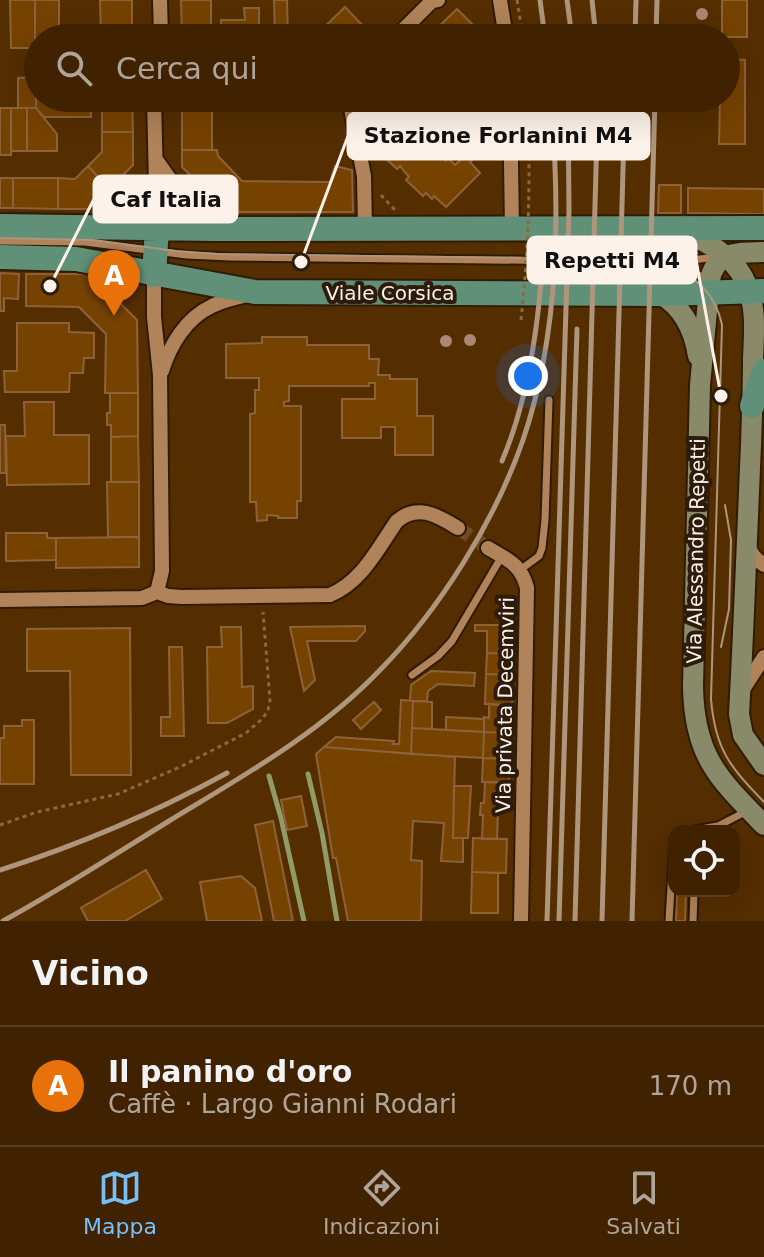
<!DOCTYPE html>
<html lang="it">
<meta charset="utf-8">
<style>
:root{--surface:#402200;--page:#472a0a;--text:#f1f3f6;--muted:#aea499;--line:#593f22;--accent:#78bff7}
body{margin:0;font-family:"DejaVu Sans",sans-serif;background:var(--page);color:var(--text)}
.controls{position:absolute;right:24px;bottom:24px;display:grid;overflow:hidden;border-radius:16px;box-shadow:0 8px 32px #0002}
.controls button{width:72px;height:72px;display:grid;place-items:center;padding:0;border:0;border-bottom:2px solid var(--line);background:var(--surface);color:var(--text);font:40px sans-serif}
.you{position:absolute;left:528px;top:376px;width:28px;height:28px;margin:-20px;border:6px solid #fff;border-radius:50%;background:#1a73e8;box-shadow:0 0 0 12px #1a73e833}
.badge{display:grid;place-items:center;width:52px;height:52px;border-radius:50%;background:var(--accent);color:#fff;font-size:26px;font-weight:700}
.pin{position:absolute;translate:-50% -66px;filter:drop-shadow(0 2px 4px #0008)}
.pin::after{content:'';position:absolute;top:42px;width:28px;height:24px;background:inherit;clip-path:polygon(0 0,100% 0,50% 100%)}
.list{margin:0;padding:0;list-style:none}
h2{display:flex;justify-content:space-between;align-items:center;height:104px;margin:0;padding:0 32px;font-size:34px}
h2 small{font-size:26px;font-weight:400;color:var(--muted)}
.list li{display:grid;grid-template-columns:52px 1fr auto;gap:24px;align-items:center;box-sizing:border-box;height:120px;padding:0 32px;border-top:2px solid var(--line)}
.list b{display:block;font-size:30px;white-space:nowrap}
.list p{margin:0;font-size:26px;white-space:nowrap;color:var(--muted)}
.list em{font-size:26px;font-style:normal;color:var(--muted)}
.icon{flex:none;width:44px;height:44px;fill:none;stroke:currentColor;stroke-width:2;stroke-linecap:round;stroke-linejoin:round}
.map{position:relative;flex:none;width:764px;height:921px;overflow:hidden}
.search{position:absolute;background:var(--surface);box-shadow:0 8px 32px #0002;left:24px;right:24px;top:24px;height:88px;display:flex;align-items:center;gap:20px;box-sizing:border-box;padding:0 28px;border-radius:44px;color:var(--muted);font-size:30px}
.sheet{height:224px;background:var(--surface)}
nav{display:flex;justify-content:space-around;align-items:center;box-sizing:border-box;height:112px;border-top:2px solid var(--line);background:var(--surface);font-size:22px;color:var(--muted)}
nav a{display:grid;justify-items:center;gap:4px}
nav .on{color:var(--accent)}
.map>svg:first-child{display:block}
.lines{fill:none;stroke-linecap:round;stroke-linejoin:round}
.stream{stroke:#909b68;stroke-width:5}
.building{fill:#764200;stroke:#8d623a;stroke-width:2}
.minor-tunnel{stroke:#6e4b23;stroke-width:14;stroke-dasharray:14 7;stroke-linecap:butt}
.service-casing{stroke:#301b05;stroke-width:11}
.minor-casing{stroke:#301b05;stroke-width:18}
.secondary-casing{stroke:#301b05;stroke-width:24}
.primary-casing{stroke:#301b05;stroke-width:28}
.path{stroke:#876946;stroke-width:3;stroke-dasharray:4 4;stroke-linecap:butt}
.service{stroke:#b0835a;stroke-width:7}
.minor{stroke:#b0835a;stroke-width:14}
.secondary{stroke:#898a69;stroke-width:20}
.primary{stroke:#619078;stroke-width:24}
.tram{stroke:#ae967c;stroke-width:2}
.rail{stroke:#ae967c;stroke-width:5}
.path-bridge{stroke:#876946;stroke-width:3;stroke-dasharray:4 4;stroke-linecap:butt}
.tree{fill:#ab8776}
.labels{text-anchor:middle;stroke-width:8;stroke-linejoin:round;paint-order:stroke}
.street-label{font-size:20px;fill:#fcf2ea;stroke:#2d1c0b}
.leader{fill:none;stroke:#fcf2ea;stroke-width:3}
.callout-dot{fill:#fcf2ea;stroke:#2d1c0b;stroke-width:3}
.callout{fill:#fcf2ea;stroke:#fcf2ea;stroke-width:3}
.callout-label{font-size:22px;text-anchor:middle;font-weight:bold;fill:#111}
</style>
<div class="map">
<svg width="764" height="921" viewBox="0 0 764 921">
<rect width="100%" height="100%" fill="#552e00"/>
<g class="lines">
<path class="stream" d="M308 774 322 833 337 921
M269 776 281 818 304 921"/>
</g>
<path class="building" d="M10 0H35V48H11Z
M35 0H59V38H38V43H35Z
M100 0H132V38H101Z
M181 0H211V38H182Z
M274 0H287L288 38H275Z
M722 0H747V37H722Z
M345 7 367 30 359 38H313Z
M244 8H259V31L221 32V20H245Z
M457 9 483 35 479 38H427Z
M726 59 745 60V144H719L720 98H726Z
M36 77V108H18V78Z
M36 91H38V98H91V117H44L36 108Z
M102 98H132L133 132H102Z
M182 98H212V150H182Z
M405 98 417 108 419 106 425 112 414 123 420 130 418 132 426 141 423 144 433 154 436 151 446 161 448 158 455 165 467 154 472 160 470 162 480 173 446 207 434 196 432 199 426 193 423 196 406 180 409 177 400 166 397 169 381 154 385 150 379 145 382 143 371 132Z
M0 108H11V155H0Z
M11 108H27V151H11Z
M27 108H36L57 134V151H27Z
M102 132H133V165L109 189 88 166 102 152Z
M182 150H217L218 156 242 181 330 182 335 166 352 170 353 212H228L182 167Z
M88 166 109 189 88 209H58V178L75 179Z
M0 178H13V208H0Z
M13 178H58V209L13 208Z
M659 185H681V213H658Z
M688 188 764 189V214L688 213Z
M0 273 19 274 18 299 4 298V311H0Z
M26 274H91L137 320 138 393H105L106 334 79 307 26 306Z
M17 323H69V332L94 333V358H84L83 373H70L69 392H5L4 371H17Z
M262 337H307V345H369V359H379L378 375H390V379H417V416H433V455H395V427H381V438H342V399H375V383H369V386H289V401L284 402V406H301V501H297V518H278V516L267 515V520L257 521 256 502H250V414L255 413V390H259V378H226V344L262 343Z
M110 393H138V436L111 437V425H107V413H110Z
M24 402H54V435H89V484L7 485 6 436H25Z
M0 425H5L6 473H0Z
M138 436 139 482H111V437Z
M107 482H139V537H108Z
M6 533H47V538H56V560L6 561Z
M139 537V567L56 568V538Z
M475 625H514L513 654 487 653V631H475Z
M365 626V631L356 641H307L315 680 304 691 290 627Z
M221 627H241L242 687 253 686V709L227 723H208L207 647H222Z
M130 628 131 775H71L70 671H27V629Z
M169 647H182L184 736H161V717H170Z
M487 653 513 654V675L486 674Z
M431 671 475 673 474 686 438 684 428 691 427 701H410L411 685Z
M486 674 513 675 512 706 485 704Z
M401 700 413 701 411 754 324 747 336 737 394 741 393 744H399Z
M413 701 432 702V729L412 728Z
M374 702 381 710 361 729 353 720Z
M489 704 507 705V719H511V733L484 732V717L489 718Z
M446 717 484 719V732L446 730Z
M22 720H34V784H0V738H4V726H22Z
M412 728 484 732 483 758 411 754Z
M484 732 511 733 510 759 483 758Z
M324 747 455 757 453 838H463V862L441 861 444 823 413 821 411 860 422 861 421 921H348L336 858H333L316 754Z
M483 758 510 759 509 783 482 782Z
M485 782H499L497 839H482L483 815H480L481 803H484Z
M454 786H471L468 838H453Z
M301 796 307 826 287 830 281 800Z
M273 821 293 921H274L255 825Z
M473 838 507 839 506 873 472 872Z
M146 870 162 899 125 921H88L81 908Z
M472 872 498 873V913H471Z
M241 876 255 888 262 921H207L200 882Z
M677 891H686L685 921H676Z"/>
<g class="lines">
<path class="minor-tunnel" d="M458 528 488 548"/>
<g class="service-casing">
<path id="service" d="M0 241 85 242 187 255 230 257 676 262 716 257
M666 264 707 278
M520 570 539 556 542 548 545 520 549 400
M412 675 438 656 452 641 502 556
M689 831 718 826 747 811
M669 921 674 838
M693 921 694 891"/>
</g>
<g class="minor-casing">
<path id="minor" d="M160 0 161 38
M500 0 506 38
M395 38 432 1 438 0
M154 98 157 228
M349 98 364 176 365 229
M510 98 512 229
M157 161 179 192 215 229
M154 275V317L160 375 162 571 157 592
M162 371C170 345 186 318 212 306 223 300 237 298 249 294
M748 544C750 554 756 559 764 565
M488 548C508 560 521 564 527 588L521 921
M157 592 168 596 182 597 330 595C362 582 378 548 397 521 418 503 438 516 458 528
M0 600 142 598 157 592
M740 694 764 657"/>
</g>
<g class="secondary-casing">
<path id="secondary" d="M678 231C704 239 733 255 745 281 757 305 754 333 753 359 753 387 752 416 751 445 747 534 744 624 739 714L743 735 764 765
M764 252C739 253 717 250 710 279L700 385 693 686C694 756 718 778 764 825
M660 294C683 307 694 330 698 356"/>
</g>
<g class="primary-casing">
<path id="primary" d="M0 226 215 229 764 228
M0 257 76 259 255 292 660 294 764 291
M154 275 157 228
M752 406 764 371"/>
</g>
<path class="path" d="M381 195 395 210
M0 825 37 812 118 794 180 767 246 733 263 718 268 710 270 700 263 612"/>
<use href="#service" class="service"/>
<use href="#minor" class="minor"/>
<use href="#secondary" class="secondary"/>
<use href="#primary" class="primary"/>
<path class="tram" d="M0 238 93 240 176 251 217 254 521 258
M659 267C692 270 715 292 722 325L711 699C715 749 730 767 764 802
M721 647 729 609 731 540 725 505"/>
<path class="rail" d="M540 0 545 38
M567 0 572 38
M592 0 596 38
M635 38 636 0
M656 38 657 0
M502 461C526 405 536 342 541 282
M0 870C79 845 154 813 227 773
M3 921C60 890 114 855 169 821 243 776 320 733 380 670 440 609 495 521 523 440 560 331 560 211 551 98
M547 921 569 211 568 98
M559 921 577 329
M575 921 598 98
M602 921 625 98
M632 921 655 98"/>
<path class="path-bridge" d="M517 0 523 38
M521 320C529 246 531 172 527 98"/>
</g>
<g class="tree">
<circle cx="702" cy="14" r="6"/>
<circle cx="470" cy="340" r="6"/>
<circle cx="446" cy="341" r="6"/>
</g>
<g class="labels">
<g class="street-label">
<text x="390" y="300">Viale Corsica</text>
<text transform="translate(696 551) rotate(-89)" y="7">Via Alessandro Repetti</text>
<text transform="translate(505 705) rotate(-89)" y="7">Via privata Decemviri</text>
</g>
</g>
<path class="leader" d="M301 262L348 136M50 286L94 199M721 396L696 260"/>
<g class="callout-dot">
<circle cx="301" cy="262" r="8"/>
<circle cx="50" cy="286" r="8"/>
<circle cx="721" cy="396" r="8"/>
</g>
<g class="callout">
<rect x="348" y="113" width="301" height="46" rx="8"/>
<rect x="94" y="176" width="143" height="46" rx="8"/>
<rect x="528" y="237" width="168" height="46" rx="8"/>
</g>
<g class="callout-label">
<text x="498" y="143">Stazione Forlanini M4</text>
<text x="166" y="207">Caf Italia</text>
<text x="612" y="268">Repetti M4</text>
</g>
</svg>
<div class="controls">
<button><svg class="icon" aria-label="locate" viewBox="0 0 24 24"><circle cx="12" cy="12" r="6"/><path d="M12 2v4M12 18v4M2 12h4M18 12h4"/></svg></button>
</div>
<div class="you"></div>
<div class="pin badge" style="left:114px;top:316px;background:#e8710a">A</div>
<div class="search"><svg class="icon" aria-label="search" viewBox="0 0 24 24"><circle cx="10" cy="10" r="6"/><path d="M15 15l6 6"/></svg>Cerca qui</div>
</div>
<section class="sheet">
<h2>Vicino<small></small></h2>
<ul class="list">
<li><span class="badge" style="background:#e8710a">A</span><div><b>Il panino d'oro</b><p>Caffè · Largo Gianni Rodari</p></div><em>170 m</em></li>
</ul>
</section>
<nav>
<a class="on"><svg class="icon" aria-label="map" viewBox="0 0 24 24"><path d="M3 6l6-2 6 2 6-2v14l-6 2-6-2-6 2zM9 4v14M15 6v14"/></svg>Mappa</a>
<a><svg class="icon" aria-label="directions" viewBox="0 0 24 24"><path d="M12 3l9 9-9 9-9-9zM9 14v-3h6M13 9l2 2-2 2"/></svg>Indicazioni</a>
<a><svg class="icon" aria-label="saved" viewBox="0 0 24 24"><path d="M7 4h10v16l-5-4-5 4z"/></svg>Salvati</a>
</nav>
